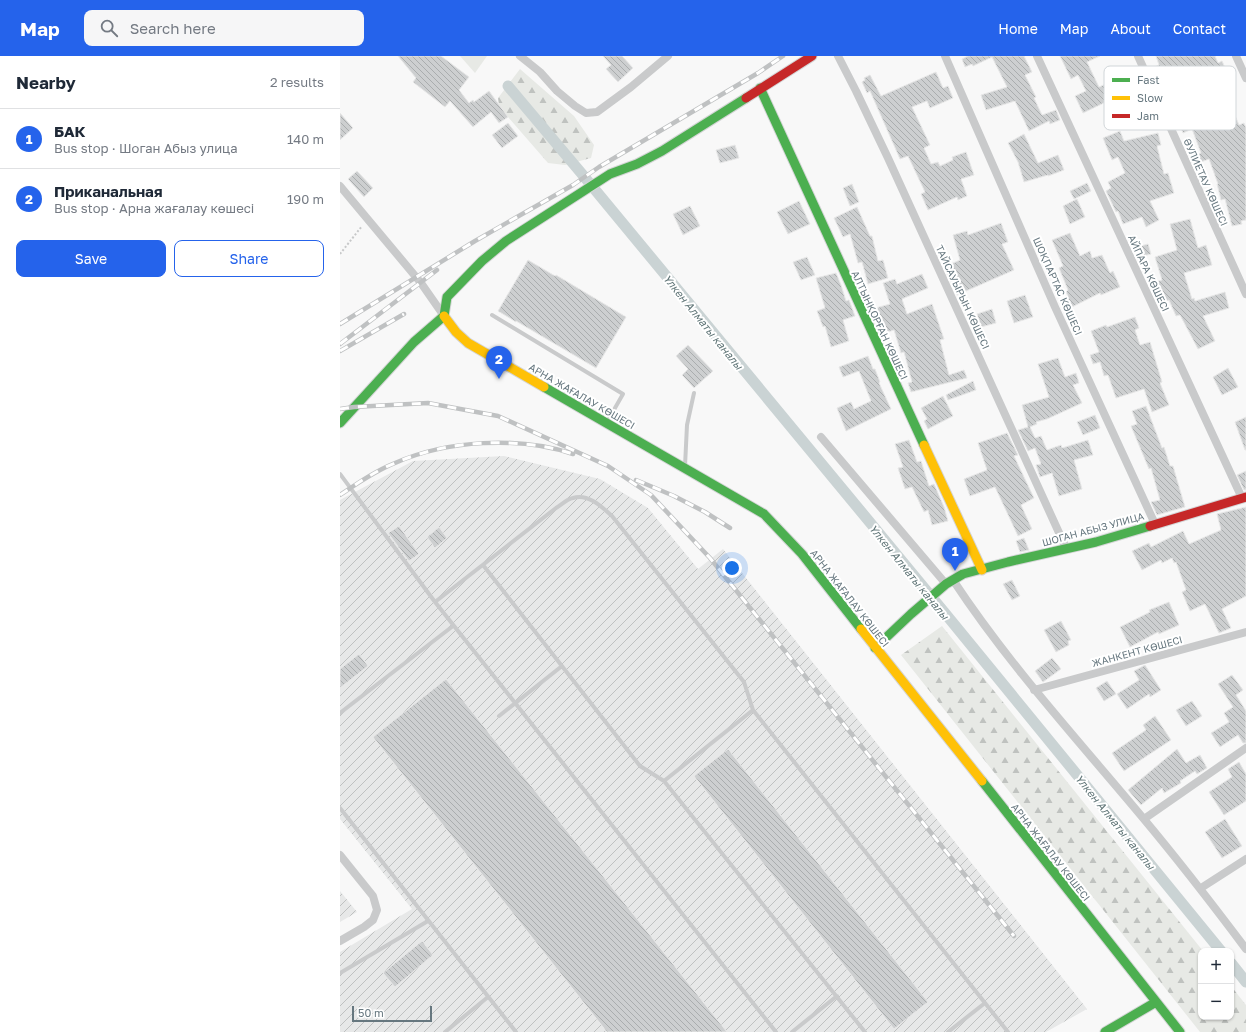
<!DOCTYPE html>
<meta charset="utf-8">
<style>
:root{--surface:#fff;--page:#f6f6f7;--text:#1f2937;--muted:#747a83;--line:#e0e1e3;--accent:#2563eb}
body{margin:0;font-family:"Golos Text",sans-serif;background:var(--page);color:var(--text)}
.controls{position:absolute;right:12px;bottom:12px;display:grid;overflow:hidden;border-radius:8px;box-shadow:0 1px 3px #0004}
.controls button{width:36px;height:36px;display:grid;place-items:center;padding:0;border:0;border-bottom:1px solid var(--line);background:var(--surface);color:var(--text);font:20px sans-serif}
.scale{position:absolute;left:12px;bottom:10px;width:80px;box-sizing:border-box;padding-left:4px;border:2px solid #66777f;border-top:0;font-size:11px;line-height:14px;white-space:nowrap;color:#66777f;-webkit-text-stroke:3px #fff;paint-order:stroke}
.you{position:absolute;left:392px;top:512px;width:14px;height:14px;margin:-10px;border:3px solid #fff;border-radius:50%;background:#1a73e8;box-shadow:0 0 0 6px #1a73e833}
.badge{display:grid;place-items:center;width:26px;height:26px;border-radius:50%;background:var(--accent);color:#fff;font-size:13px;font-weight:700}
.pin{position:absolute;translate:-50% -33px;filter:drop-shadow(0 1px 2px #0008)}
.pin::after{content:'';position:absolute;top:21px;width:14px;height:12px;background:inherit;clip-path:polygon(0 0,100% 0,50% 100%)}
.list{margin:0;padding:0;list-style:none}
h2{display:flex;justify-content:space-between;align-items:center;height:52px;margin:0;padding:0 16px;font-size:17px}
h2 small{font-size:13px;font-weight:400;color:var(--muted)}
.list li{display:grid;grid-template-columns:26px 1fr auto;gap:12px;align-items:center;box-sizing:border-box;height:60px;padding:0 16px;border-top:1px solid var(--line)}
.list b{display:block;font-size:15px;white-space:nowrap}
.list p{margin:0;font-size:13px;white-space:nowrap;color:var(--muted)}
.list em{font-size:13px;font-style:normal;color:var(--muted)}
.actions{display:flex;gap:8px;padding:12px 16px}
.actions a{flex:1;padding:9px 0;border:1px solid var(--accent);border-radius:8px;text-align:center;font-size:14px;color:var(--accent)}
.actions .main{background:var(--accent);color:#fff}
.icon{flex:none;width:22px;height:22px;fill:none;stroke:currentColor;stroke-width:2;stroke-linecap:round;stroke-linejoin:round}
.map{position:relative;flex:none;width:906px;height:976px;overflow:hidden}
header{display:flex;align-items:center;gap:24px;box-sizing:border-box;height:56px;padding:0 20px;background:var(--accent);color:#fff}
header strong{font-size:19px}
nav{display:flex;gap:22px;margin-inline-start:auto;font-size:14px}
.search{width:280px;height:36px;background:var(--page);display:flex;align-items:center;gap:10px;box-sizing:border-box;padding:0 14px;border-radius:8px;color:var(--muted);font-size:15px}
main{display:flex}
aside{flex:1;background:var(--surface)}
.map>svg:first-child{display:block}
.industrial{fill:url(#industrial-furrows)}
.green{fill:#e7e9e5}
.forest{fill:url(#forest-firs)}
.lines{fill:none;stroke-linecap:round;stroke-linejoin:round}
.canal{stroke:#cad3d4;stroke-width:11}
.building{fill:url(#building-back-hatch);stroke:#e8e8e8}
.fast-casing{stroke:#d4d5d6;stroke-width:11}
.slow-casing{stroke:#d4d5d6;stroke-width:11}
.jam-casing{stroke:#d4d5d6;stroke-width:11}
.path{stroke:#c7c8c9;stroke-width:2;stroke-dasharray:2 2;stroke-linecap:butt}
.lane{stroke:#c9cacb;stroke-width:4}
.street{stroke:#c9cacb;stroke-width:8}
.fast{stroke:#4caf50;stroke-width:9}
.slow{stroke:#ffc107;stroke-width:9}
.jam{stroke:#c62828;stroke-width:9}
.rail-casing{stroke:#bfc1c2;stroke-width:4.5}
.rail{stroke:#fff;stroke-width:3;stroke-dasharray:9;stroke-linecap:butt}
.labels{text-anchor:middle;stroke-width:4;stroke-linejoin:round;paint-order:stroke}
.street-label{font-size:10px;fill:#66777f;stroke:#fff}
.water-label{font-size:11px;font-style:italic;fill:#617678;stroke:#fff}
.key{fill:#fff;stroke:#d1d6d9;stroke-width:1}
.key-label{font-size:11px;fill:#66777f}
</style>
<header>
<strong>Map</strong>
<div class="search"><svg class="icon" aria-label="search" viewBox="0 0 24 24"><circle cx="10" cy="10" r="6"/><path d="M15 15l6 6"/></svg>Search here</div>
<nav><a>Home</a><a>Map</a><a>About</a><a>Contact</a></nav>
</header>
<main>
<aside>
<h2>Nearby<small>2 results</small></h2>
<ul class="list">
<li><span class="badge">1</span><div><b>БАК</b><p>Bus stop · Шоган Абыз улица</p></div><em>140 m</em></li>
<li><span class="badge">2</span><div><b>Приканальная</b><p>Bus stop · Арна жағалау көшесі</p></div><em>190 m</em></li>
</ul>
<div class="actions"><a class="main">Save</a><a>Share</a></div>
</aside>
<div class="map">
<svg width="906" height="976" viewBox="0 0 906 976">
<defs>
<pattern id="industrial-furrows" width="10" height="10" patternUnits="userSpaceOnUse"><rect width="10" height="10" fill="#e7e8e8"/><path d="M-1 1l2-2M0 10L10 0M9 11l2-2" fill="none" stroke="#bfc1c1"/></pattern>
<pattern id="forest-firs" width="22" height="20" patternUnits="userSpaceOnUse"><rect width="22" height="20" fill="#e7e9e5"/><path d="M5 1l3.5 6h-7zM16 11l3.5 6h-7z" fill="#bfc2bf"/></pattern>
<pattern id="building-back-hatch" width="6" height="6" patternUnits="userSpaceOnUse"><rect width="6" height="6" fill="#cdcfd0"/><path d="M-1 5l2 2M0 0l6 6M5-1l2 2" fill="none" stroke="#aaadae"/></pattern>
</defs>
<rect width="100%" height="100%" fill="#f8f8f8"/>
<path class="industrial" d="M164 400 260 423 308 452 358 513 383 493 747 953 706 976H0V896L72 853 0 763V444L73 405Z
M0 835 17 856 0 866Z"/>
<path class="green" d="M120 0H147L135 17Z"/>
<path class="forest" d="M180 13 234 60 254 89 251 102 225 109 208 107 168 61 159 49 158 42Z
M602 570 863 895H861V961H891V930L906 949V976H860L561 599Z"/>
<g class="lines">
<path class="canal" d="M168 30 242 118 604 556 881 895
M891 907 906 926"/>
</g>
<path class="building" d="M58 0H101L129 21 119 34 129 47 133 44 134 46 149 35 168 61 159 67 151 56 133 71 110 45 105 51 73 26 76 22Z
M263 0H282L293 12 278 26 266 13 271 9Z
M628 0H684L692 16 685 19 696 41 694 42 702 59 716 54 720 64 710 68 709 65 689 75 675 45 646 54 641 39 667 31 652 1 633 10 632 8 625 11 622 3Z
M720 0H760L747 6 759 31 781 21 794 47 801 44 805 54 779 65 770 44 743 57 735 40 746 35 738 19 731 23Z
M816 0H875L878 7 882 5 886 14 872 20 883 46 888 43 899 69 904 67 906 72V164L901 165 902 168 892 170 885 143 881 144 877 128H878L869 103 853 109 850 101 861 97 852 73 843 77 837 62 848 58 843 42 838 44 831 22 817 28 810 13 819 9Z
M596 16 603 32 608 30 613 42 590 52 587 45 572 51 590 89 584 92 591 108 598 106 600 110 613 104 612 101 626 96 634 119 621 123 627 140 618 144 617 141 588 154 581 138 585 136 568 100 560 103 530 35 527 37 522 26 525 24 524 22 530 19 541 40Z
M0 57 13 72 0 84Z
M168 67 178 80 162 92 152 79Z
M780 75 784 85 818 77 821 89 817 90 824 118 828 117 834 137 810 145 819 164 806 171 802 161 783 168 778 155 776 156 766 135 771 132 768 126 785 117 778 101 772 104 763 82Z
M684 78 698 107 718 99 724 114 708 120V119L684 126 678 106 668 87Z
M395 89 399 102 380 107 376 94Z
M17 115 33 132 24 141 8 123Z
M747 127 751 135 734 143 730 135Z
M512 128 519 146 510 150 503 132Z
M737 143 745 161 730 168 723 150Z
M459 145 470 168 448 178 437 156Z
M350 150 360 170 343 179 333 158Z
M517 151 530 180H532L538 205 543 204 548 222 528 228 522 206 518 207 510 178 503 181 494 162Z
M850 163 858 192 866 189 872 209 844 217 852 243 854 242 855 245 885 236 889 252 863 260 875 285 858 293 840 259 836 260 829 244 818 247 812 227 822 224 815 201 837 194 830 168Z
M661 167 668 186 662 188 674 214 617 239 604 211 620 204 613 179 627 175 628 179Z
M730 177 740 200 750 195 752 202 762 199 770 217 773 215 780 231 761 239 760 237 728 253 723 243 728 240 726 236 728 234 719 212 723 210 712 184Z
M808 188 811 198 799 201 797 191Z
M467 201 475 219 461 224 453 206Z
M188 204 215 220 216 219 286 261 256 312 176 265V266L158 255Z
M496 217 501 229 506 245 509 244 515 260 503 264 509 285 491 291 485 270 483 271 477 255 485 252 476 222Z
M582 218 588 232 562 243 567 258 592 248 604 283 600 284 609 319 624 314 627 322 571 336 568 327 572 326 564 296 561 297 554 274 541 278 532 253 550 248 543 227 555 223 557 228Z
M685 239 693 261 674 267 667 245Z
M652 253 656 267 641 271 637 258Z
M795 261 799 272 795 274 800 289 810 286 822 326 820 327 829 349 812 356 804 333 776 342 768 319 764 320 760 306 753 308 750 299 759 296 751 275 766 269 767 271Z
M348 289 373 315 354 332 342 319 348 313 336 300Z
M528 300 533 313H535L540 326 539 327 551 353 506 375 497 352 511 346 514 353 531 345 519 315 503 321 499 311Z
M718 302 725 321 736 317 739 327 733 329 742 347 707 363 696 366 697 368 690 371 695 382 701 380 707 394 721 389 722 392 748 384 753 399 734 404 742 433 719 440 712 417 700 421 696 409 701 408 695 392 688 395 678 374 688 371 682 349 709 341 698 308Z
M888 312 898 331 882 339 873 321Z
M633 325 636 334 608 344 606 339Z
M603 340 613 360 588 373 584 365 587 363 581 352Z
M806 350 822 392 824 391 830 410H833L845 451 817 459 811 446 820 444 811 412 809 413 791 370 797 368 792 355Z
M755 359 760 372 743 379 737 366Z
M906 361V394H905L895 366Z
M667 377 678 399 674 400 694 442 681 449 692 473 678 480 655 431 630 440 624 423 647 414 638 387Z
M569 384 577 406 581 405 589 430 594 428 604 451 608 465 592 469 588 454 584 456 572 431 565 433 558 412 563 411 555 388Z
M906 415V434H904L897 419Z
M906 451V540L882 553 891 572 879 577 865 548 850 555 842 536 846 534 836 506 834 507 832 502 822 507 821 504 802 514 792 495 809 487 811 491 843 475 849 488 881 474 877 458Z
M59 470 79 498 69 505 48 477Z
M99 471 107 482 95 492 87 481Z
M684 482 689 494 680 496 676 485Z
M672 524 680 540 672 544 663 528Z
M829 546 839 569 819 578 818 576 790 591 780 571 810 556 809 554Z
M721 565 731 584 728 585 729 589 716 596 704 574Z
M19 598 28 610 0 632V613Z
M712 602 721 613 703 626 695 615Z
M805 609 821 634 810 641 809 638 787 653 777 638 799 624 794 615Z
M892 619 903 634 896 639 906 655V687H903L898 679 880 691 871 677 889 666 884 657 893 651 878 628Z
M106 623 387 976H267L33 681Z
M767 625 776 638 764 645 756 632Z
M852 645 862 660 846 670 836 654Z
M815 660 831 684 784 715 772 697 806 674 803 669Z
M388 693 588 946 554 973 354 720Z
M837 693 846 707 860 699 867 712 857 718 855 715 840 725 841 727 824 737 822 732 801 749 788 734Z
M899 706 906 718V745L884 759 869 736 892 721 888 713Z
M885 763 902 790 882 802 865 776Z
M82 885 93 899 55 931 43 917Z"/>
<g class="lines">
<g class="fast-casing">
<path id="fast" d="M420 32 584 389
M104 260 107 241 142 205 166 185 270 118 297 108 322 95 406 42
M204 331 424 458 462 498 521 573
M0 367 74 286 104 260
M535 592 571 558 606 528 623 518 668 506 756 486 810 470
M642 725 840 976
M765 976 816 946"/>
</g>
<g class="slow-casing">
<path id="slow" d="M104 260 116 276 128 287 204 331
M584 389 642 514
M521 573 642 725"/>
</g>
<g class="jam-casing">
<path id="jam" d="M406 42 472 0
M810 470 906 441"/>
</g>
<path class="path" d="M0 198 22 170"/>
<path class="lane" d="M152 259 283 338 267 366
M345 410 347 369 354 337
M0 418 95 546 436 976
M143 509 300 710 324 725 525 976
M95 546 216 452C221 449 227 443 233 442 248 437 262 451 272 460L404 626 413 654 668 976
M0 657 113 570
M159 660 222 610
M324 725 413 654
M0 752 176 976
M0 917 88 865
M105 976 148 941
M452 976 497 940
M608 976 645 947"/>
<path class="street" d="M180 0 200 16 217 35 235 50 246 57 257 56 291 31 328 0
M498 0 516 35 548 102 726 492
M605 0 715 251 815 468
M697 0 902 442
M798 0 906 238
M896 0 906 22
M0 130 81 227 104 260
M481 381 606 528
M613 524C669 609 738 684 803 762 839 805 873 849 906 893
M694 634 906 576
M804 763 906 692
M0 799 33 840 37 854 33 864 24 871 0 885
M861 832 906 803"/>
<use href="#fast" class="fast"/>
<use href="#slow" class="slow"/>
<use href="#jam" class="jam"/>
<g class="rail-casing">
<path id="rail" d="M0 268 135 185 233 129 259 111 418 17 443 0
M0 288 97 214
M0 295 64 258
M0 353 14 351 88 347 158 360 268 410 311 439 370 502 674 880
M296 424 334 440 365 456 390 472
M0 439C18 427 35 415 55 407 107 384 179 380 233 398"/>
</g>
<use href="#rail" class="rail"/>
</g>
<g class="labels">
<g class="street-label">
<text transform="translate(866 126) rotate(66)" y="4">ӘУЛИЕТАУ КӨШЕСІ</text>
<text transform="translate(809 217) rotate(65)" y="4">АЙПАРА КӨШЕСІ</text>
<text transform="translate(718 230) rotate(66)" y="4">ШОҚПАРТАС КӨШЕСІ</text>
<text transform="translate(623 241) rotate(65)" y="4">ТАЙСАУЫРЫН КӨШЕСІ</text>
<text transform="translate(540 269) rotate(65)" y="4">АЛТЫНҚОРҒАН КӨШЕСІ</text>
<text transform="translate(242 340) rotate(30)" y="4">АРНА ЖАҒАЛАУ КӨШЕСІ</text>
<text transform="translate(753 473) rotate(-15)" y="4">ШОГАН АБЫЗ УЛИЦА</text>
<text transform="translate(510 542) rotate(52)" y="4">АРНА ЖАҒАЛАУ КӨШЕСІ</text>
<text transform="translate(797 595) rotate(-15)" y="4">ЖАНКЕНТ КӨШЕСІ</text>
<text transform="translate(711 796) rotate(52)" y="4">АРНА ЖАҒАЛАУ КӨШЕСІ</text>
</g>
<g class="water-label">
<text transform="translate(363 266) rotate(51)" y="4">Үлкен Алматы каналы</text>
<text transform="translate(569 516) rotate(51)" y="4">Үлкен Алматы каналы</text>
<text transform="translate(775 766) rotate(51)" y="4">Үлкен Алматы каналы</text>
</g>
</g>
<rect x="764" y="10" width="132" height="64" rx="6" class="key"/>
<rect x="772" y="22" width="18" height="4" fill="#4caf50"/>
<rect x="772" y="40" width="18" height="4" fill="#ffc107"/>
<rect x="772" y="58" width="18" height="4" fill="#c62828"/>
<g class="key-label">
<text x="797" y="28">Fast</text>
<text x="797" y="46">Slow</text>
<text x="797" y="64">Jam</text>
</g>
</svg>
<div class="controls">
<button>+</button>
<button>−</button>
</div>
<div class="scale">50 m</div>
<div class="you"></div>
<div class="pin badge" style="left:615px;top:515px">1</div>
<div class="pin badge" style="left:159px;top:323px">2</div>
</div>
</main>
